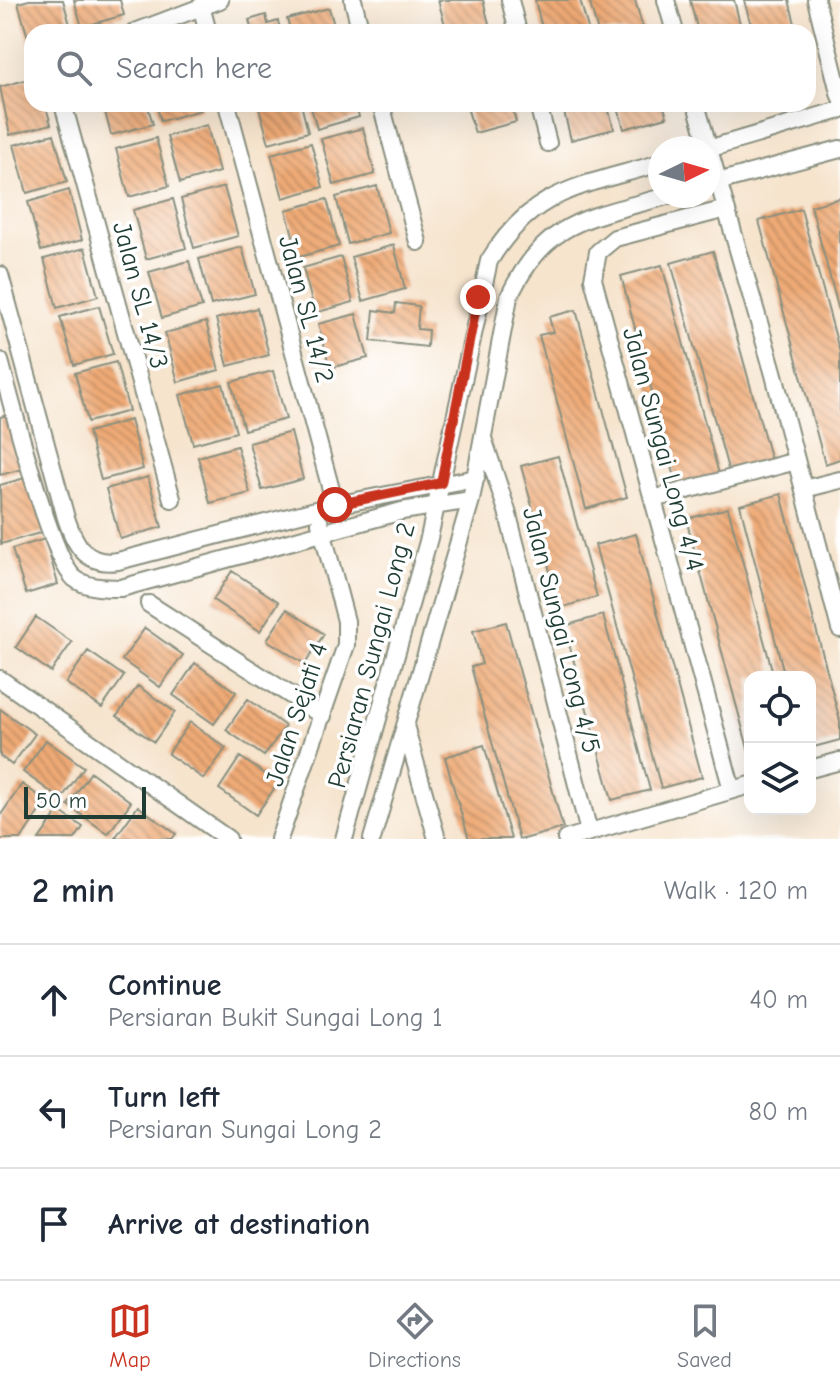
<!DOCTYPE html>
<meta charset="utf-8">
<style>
:root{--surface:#fff;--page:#f6f6f7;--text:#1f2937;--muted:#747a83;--line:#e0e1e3;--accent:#c8321e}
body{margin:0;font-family:"Comic Neue",sans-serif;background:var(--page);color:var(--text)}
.controls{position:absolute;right:24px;bottom:24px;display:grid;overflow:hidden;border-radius:16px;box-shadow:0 8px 32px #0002}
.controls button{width:72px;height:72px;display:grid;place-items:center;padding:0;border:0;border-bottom:2px solid var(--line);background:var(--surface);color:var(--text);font:40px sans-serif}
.compass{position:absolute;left:648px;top:136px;width:72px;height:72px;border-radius:50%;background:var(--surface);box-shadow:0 8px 32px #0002;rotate:85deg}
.scale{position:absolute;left:24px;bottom:20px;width:122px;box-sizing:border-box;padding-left:8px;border:4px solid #1f3d34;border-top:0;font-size:22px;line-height:28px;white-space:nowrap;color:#1f3d34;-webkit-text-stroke:6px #fff;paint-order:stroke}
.stop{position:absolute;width:24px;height:24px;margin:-18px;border:6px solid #c8321e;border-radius:50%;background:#fff}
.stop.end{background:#c8321e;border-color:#fff;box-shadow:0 2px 8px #0008}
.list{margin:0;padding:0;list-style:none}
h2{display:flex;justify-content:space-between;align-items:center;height:104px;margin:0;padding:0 32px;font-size:34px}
h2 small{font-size:26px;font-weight:400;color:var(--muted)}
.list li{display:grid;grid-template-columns:52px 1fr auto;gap:24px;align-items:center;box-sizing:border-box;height:112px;padding:0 32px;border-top:2px solid var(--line)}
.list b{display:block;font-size:30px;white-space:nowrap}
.list p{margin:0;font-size:26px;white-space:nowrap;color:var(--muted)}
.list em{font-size:26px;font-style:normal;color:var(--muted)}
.icon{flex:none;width:44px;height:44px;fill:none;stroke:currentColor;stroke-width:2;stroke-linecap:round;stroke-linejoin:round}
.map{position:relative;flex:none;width:840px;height:839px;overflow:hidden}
.search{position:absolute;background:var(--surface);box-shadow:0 8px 32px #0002;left:24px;right:24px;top:24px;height:88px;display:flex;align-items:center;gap:20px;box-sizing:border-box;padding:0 28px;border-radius:24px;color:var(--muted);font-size:30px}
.sheet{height:440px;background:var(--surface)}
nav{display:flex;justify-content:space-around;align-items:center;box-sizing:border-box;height:112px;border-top:2px solid var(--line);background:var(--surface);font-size:22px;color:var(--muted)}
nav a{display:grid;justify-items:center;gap:4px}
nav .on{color:var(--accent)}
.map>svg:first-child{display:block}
.building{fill:url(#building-back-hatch)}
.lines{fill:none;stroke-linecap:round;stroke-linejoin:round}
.minor-casing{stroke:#8a9080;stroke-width:20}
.minor{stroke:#fff;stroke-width:16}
.route{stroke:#c8321e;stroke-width:10}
.labels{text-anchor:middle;stroke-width:7;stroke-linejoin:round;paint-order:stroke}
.street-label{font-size:26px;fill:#1f3d34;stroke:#fff}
</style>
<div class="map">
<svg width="840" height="839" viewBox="0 0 840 839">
<defs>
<pattern id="building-back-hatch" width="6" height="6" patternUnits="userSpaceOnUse" patternTransform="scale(2)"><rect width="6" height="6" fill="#efaa76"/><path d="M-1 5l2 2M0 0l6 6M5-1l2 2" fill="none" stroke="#c18c62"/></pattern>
</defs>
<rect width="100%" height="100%" fill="#fff"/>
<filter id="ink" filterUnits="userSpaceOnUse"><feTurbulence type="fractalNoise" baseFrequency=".0125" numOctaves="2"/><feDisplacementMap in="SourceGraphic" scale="16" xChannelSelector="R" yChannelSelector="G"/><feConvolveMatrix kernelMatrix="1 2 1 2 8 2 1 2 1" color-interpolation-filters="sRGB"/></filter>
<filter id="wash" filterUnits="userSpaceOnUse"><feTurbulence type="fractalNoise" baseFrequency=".006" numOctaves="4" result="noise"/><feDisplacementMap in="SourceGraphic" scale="32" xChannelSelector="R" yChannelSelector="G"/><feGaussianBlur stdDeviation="1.8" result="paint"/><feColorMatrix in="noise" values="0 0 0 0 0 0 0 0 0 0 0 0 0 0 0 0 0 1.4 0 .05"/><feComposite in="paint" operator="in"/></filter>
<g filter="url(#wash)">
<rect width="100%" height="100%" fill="#f6e4cd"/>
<g id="blocks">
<path class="building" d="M29 0H63L72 32H32L31 48 18 3Z
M74 0H120L124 15 82 27Z
M438 0H483L491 32H447Z
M535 0H580L589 32H543Z
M589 0H635L644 32H598Z
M690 0H734L742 32H698Z
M744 0H789L797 32H753Z
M329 8 336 32H291L287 19Z
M266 15 268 24 278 21 281 32H241L251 28 249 20Z
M32 78V104H45L51 124 10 135 0 87Z
M103 104H147L153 124 111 135Z
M156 104H199L201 110 161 121Z
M258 104H301L308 132 269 143Z
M310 104H356L359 117 317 129Z
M466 104H511L516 122 475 133Z
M562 104H607L614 129 571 140Z
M617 104H663L667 117 624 129Z
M207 125 219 172 180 183 167 136Z
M363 128 375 174 334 185 321 139Z
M54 134 67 182 27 193 14 145Z
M156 138 169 186 129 197 116 149Z
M311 143 323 187 283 198 271 154Z
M377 186 389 233 348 244 336 197Z
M224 187 238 236 194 248 181 199Z
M69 190 82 240 41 251 28 202Z
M840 198V311H839L811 206Z
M173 199 186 248 146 259 133 210Z
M327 199 339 246 299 257 286 210Z
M801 209 840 353V459L825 464 759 221Z
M394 245 405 289 363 301 351 257Z
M242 247 255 294 211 305 199 259Z
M85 248 98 296 57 308 44 259Z
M713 251 772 464 730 476 671 263Z
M341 257 353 302 315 313 303 268Z
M189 261 202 307 162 318 149 272Z
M662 265 719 474 677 485 621 276Z
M396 303 419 306 417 329 428 330 427 347 371 341 374 310 395 313Z
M99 306 113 354 74 365 60 317Z
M257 308 269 355 228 366 216 319Z
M576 310 627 497 586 509 539 335 553 332 549 317Z
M356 314 368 358 330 368 318 324Z
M206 322 219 370 178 382 165 333Z
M116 362 129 411 88 422 75 373Z
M273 371 286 419 244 430 231 382Z
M223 384 236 432 193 444 180 395Z
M15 413 30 467 0 475V417Z
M130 420 143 469 101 480 88 432Z
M291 432 303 479 262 490 249 443Z
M237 446 250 493 210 503 198 457Z
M558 456 597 597 560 608 521 466Z
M32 476 47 531 1 544 0 485Z
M148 477 162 527 120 539 106 489Z
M781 494 840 721V740L810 748V677H785L740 505Z
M728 508 774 677H750L749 752 686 519Z
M636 534 702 777 661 788 595 545Z
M45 539 58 584 26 594 12 549Z
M232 571 279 602 260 631 213 600Z
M287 609 324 634 305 664 267 640Z
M603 615 650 790 612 800 564 626Z
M36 617 72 642 51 672 16 647Z
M506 622 563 828 524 839H519L471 667 482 664 473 631Z
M145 628 183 655 160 687 122 660Z
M88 651 124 676 102 708 66 683Z
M195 663 236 692 214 724 173 695Z
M138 686 175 712 154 742 117 716Z
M248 699 285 726 264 756 226 730Z
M0 709 35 734 12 765 0 756Z
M190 722 226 748 204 779 168 754Z
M46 740 84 767 61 799 23 772Z
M484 745 502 808 511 839H469L453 786 445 757Z
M240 757 278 783 256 815 219 789Z
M91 772 131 802 108 834 68 805Z
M22 784 46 801 21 839H0V816Z
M138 806 176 834 172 839 115 838Z
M59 811 83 827 75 839H39Z"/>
</g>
</g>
<g filter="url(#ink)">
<use href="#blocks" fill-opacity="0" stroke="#8a9080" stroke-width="2"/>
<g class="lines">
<g class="minor-casing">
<path id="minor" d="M353 0 361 32
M510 0 518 32
M666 0 675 32
M816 0 840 96
M201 6 208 32
M135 32 220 0
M63 104 172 499
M227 104 337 512
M381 104 418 242
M538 104 548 143
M696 104 773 371 840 629
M708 149 840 110
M710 184 840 149
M726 209 615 238 598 252 593 279 732 790
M0 275 66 518C75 545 86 566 118 561L335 505 476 478
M0 361C11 400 50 556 74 578 86 588 106 588 121 588L402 511 471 500
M484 441 507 511 589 832
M804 489 840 480
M653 499 796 461
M149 604 323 716
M0 679 228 839
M406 729 437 839
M810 769 840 761
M279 839 346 645V621L320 523
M344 839 429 538 489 261C534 187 582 187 660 163
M372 839 471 500 509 297C546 218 590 218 667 196
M566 839 750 785"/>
</g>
<use href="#minor" class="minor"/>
</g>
</g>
<g class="lines" filter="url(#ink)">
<path class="route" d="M335 505 441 483 478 297"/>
</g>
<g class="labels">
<g class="street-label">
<text transform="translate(141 295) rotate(75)" y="9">Jalan SL 14/3</text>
<text transform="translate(307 309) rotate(75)" y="9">Jalan SL 14/2</text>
<text transform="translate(664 449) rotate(75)" y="9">Jalan Sungai Long 4/4</text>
<text transform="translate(562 630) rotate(76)" y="9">Jalan Sungai Long 4/5</text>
<text transform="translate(371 655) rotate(-75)" y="9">Persiaran Sungai Long 2</text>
<text transform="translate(296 714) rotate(-72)" y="9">Jalan Sejati 4</text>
</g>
</g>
</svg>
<div class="controls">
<button><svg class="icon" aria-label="locate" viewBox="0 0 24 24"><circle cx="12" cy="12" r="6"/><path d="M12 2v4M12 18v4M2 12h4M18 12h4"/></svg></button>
<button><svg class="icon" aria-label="layers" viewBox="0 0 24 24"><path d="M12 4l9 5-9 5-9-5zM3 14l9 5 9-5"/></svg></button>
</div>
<svg class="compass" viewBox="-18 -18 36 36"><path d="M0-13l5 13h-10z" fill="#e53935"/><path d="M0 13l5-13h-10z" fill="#747a83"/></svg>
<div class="scale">50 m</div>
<div class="stop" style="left:335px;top:505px"></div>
<div class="stop end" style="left:478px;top:297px"></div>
<div class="search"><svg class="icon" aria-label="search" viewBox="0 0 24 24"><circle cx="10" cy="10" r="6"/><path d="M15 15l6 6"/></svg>Search here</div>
</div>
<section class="sheet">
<h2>2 min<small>Walk · 120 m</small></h2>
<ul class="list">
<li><svg class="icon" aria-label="ahead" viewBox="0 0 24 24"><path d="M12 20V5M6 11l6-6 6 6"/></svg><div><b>Continue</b><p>Persiaran Bukit Sungai Long 1</p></div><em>40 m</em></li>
<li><svg class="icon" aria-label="left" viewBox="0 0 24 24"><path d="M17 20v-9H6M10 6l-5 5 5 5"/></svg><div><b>Turn left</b><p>Persiaran Sungai Long 2</p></div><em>80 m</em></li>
<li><svg class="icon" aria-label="arrive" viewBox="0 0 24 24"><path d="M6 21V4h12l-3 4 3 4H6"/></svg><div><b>Arrive at destination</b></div></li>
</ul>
</section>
<nav>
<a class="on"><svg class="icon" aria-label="map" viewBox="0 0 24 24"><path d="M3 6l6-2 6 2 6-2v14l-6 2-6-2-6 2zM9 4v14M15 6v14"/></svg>Map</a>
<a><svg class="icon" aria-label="directions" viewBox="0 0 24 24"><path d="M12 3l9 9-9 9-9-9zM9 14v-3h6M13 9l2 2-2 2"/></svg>Directions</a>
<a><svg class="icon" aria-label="saved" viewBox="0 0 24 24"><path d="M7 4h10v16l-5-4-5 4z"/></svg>Saved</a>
</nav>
